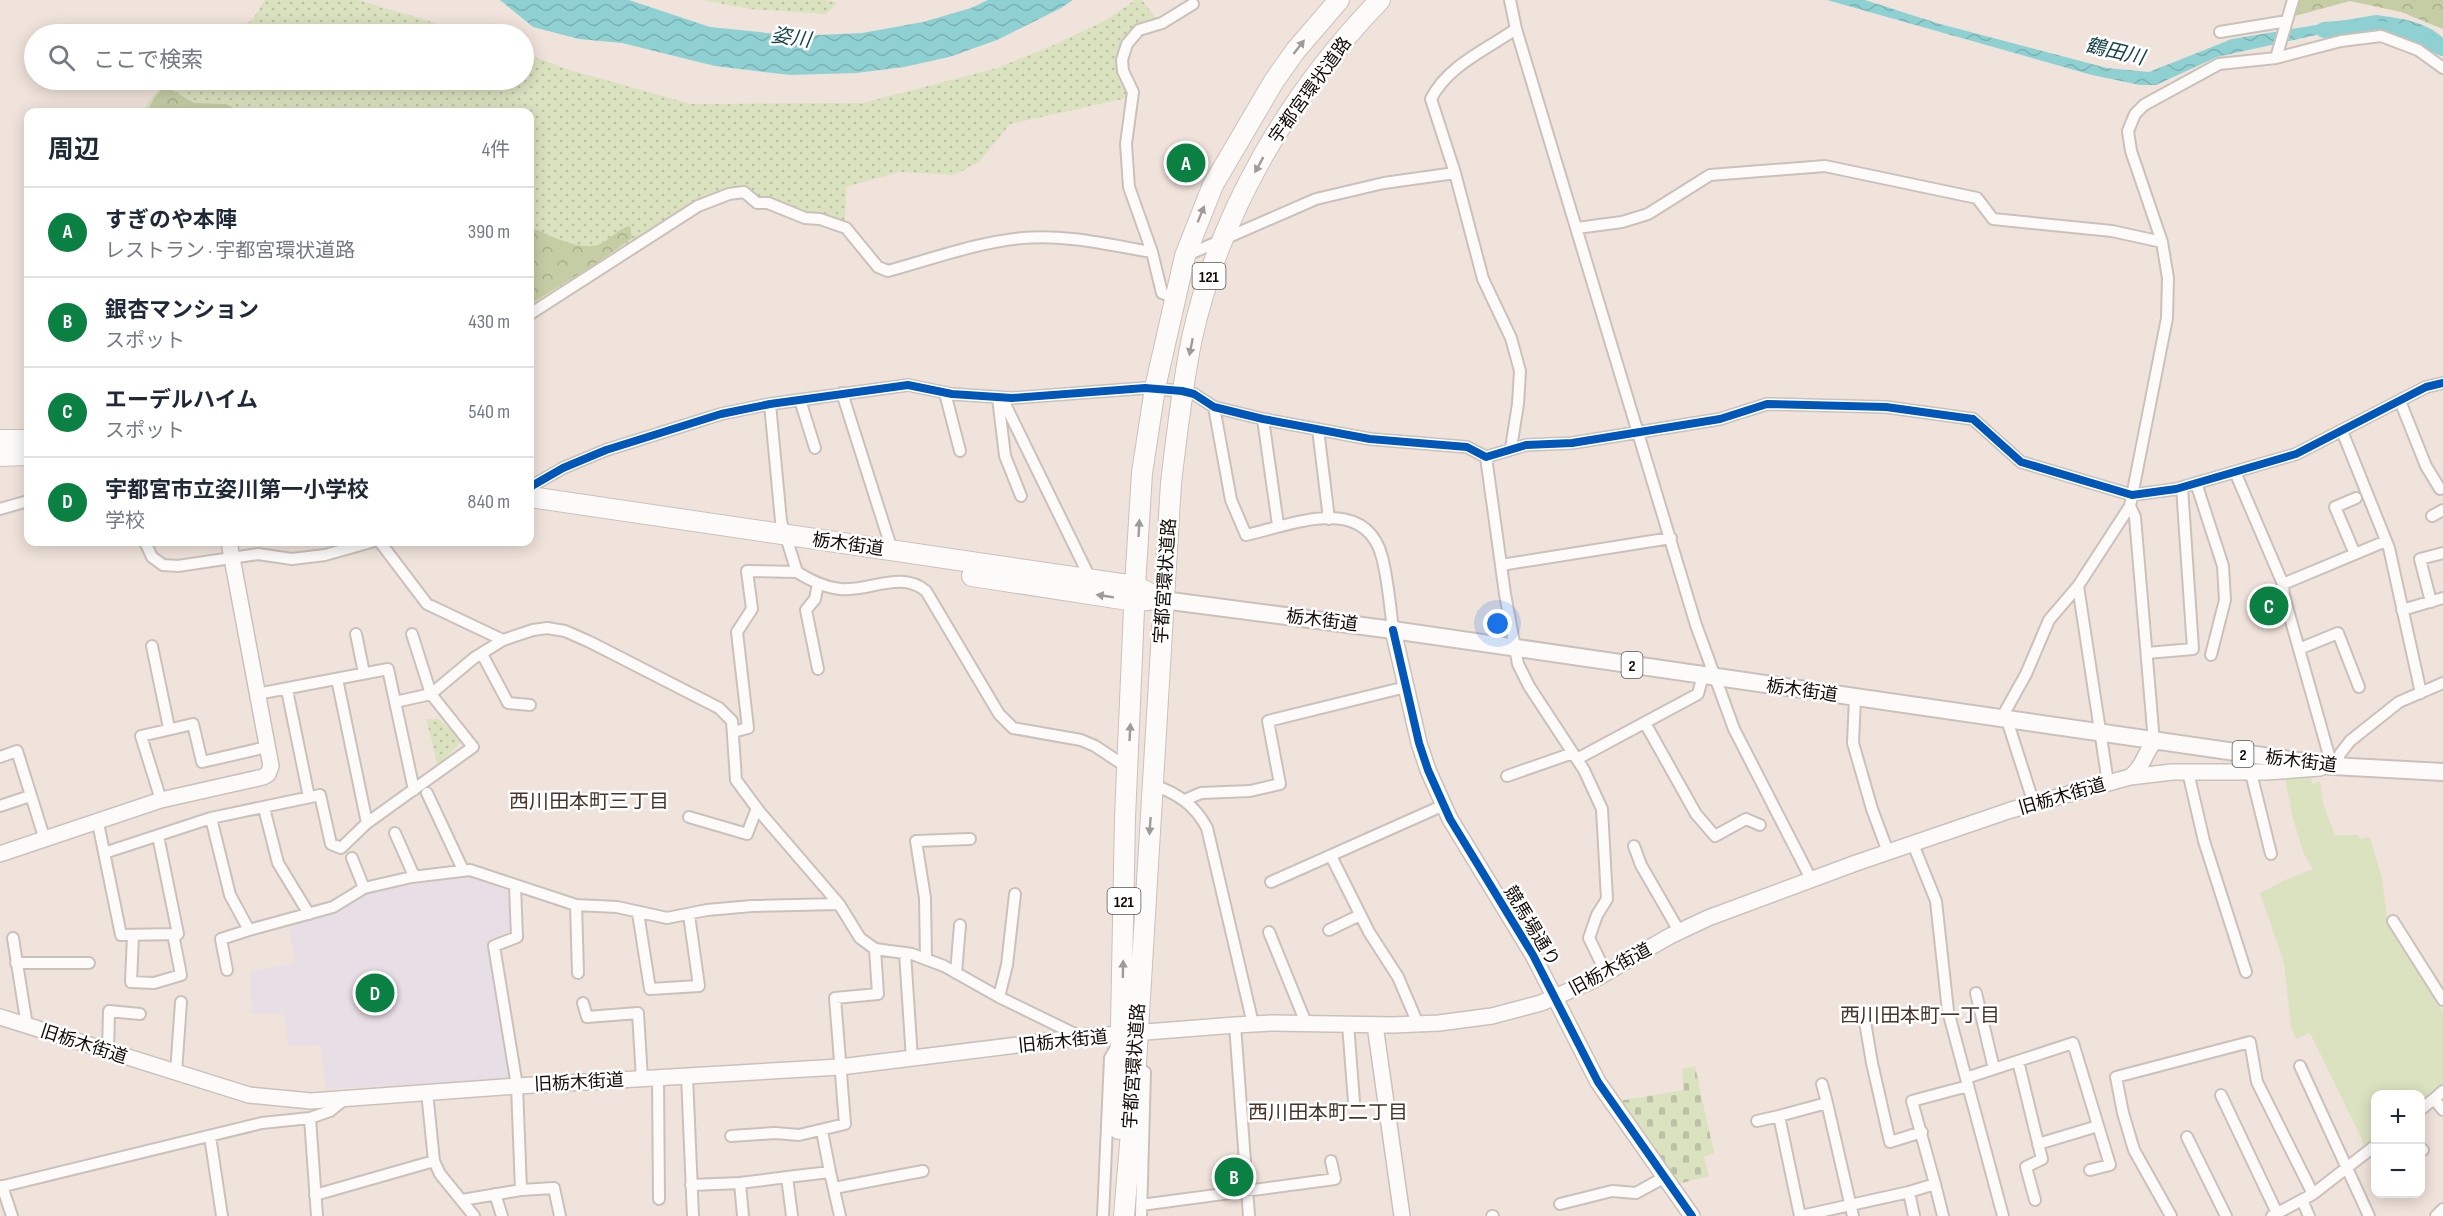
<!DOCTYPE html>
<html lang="ja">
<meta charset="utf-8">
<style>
:root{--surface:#fff;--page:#f2f2f3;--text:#1f2937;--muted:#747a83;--line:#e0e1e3;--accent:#0b8043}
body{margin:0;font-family:"Sofia Sans Condensed","Noto Sans JP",sans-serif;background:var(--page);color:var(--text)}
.controls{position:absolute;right:18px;bottom:18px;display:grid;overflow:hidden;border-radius:12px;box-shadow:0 3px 15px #0003}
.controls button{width:54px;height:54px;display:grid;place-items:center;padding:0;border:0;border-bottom:2px solid var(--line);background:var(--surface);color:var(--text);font:30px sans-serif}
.you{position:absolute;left:1498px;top:624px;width:21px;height:21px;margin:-15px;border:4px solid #fff;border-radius:50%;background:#1a73e8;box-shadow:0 0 0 9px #1a73e833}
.badge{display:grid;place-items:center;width:39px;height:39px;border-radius:50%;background:var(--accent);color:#fff;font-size:20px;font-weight:700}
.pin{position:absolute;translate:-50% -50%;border:3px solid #fff;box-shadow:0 2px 6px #0006}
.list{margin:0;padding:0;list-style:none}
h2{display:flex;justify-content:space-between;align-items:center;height:78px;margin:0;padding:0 24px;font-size:26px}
h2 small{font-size:20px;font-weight:400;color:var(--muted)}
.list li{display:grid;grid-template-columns:39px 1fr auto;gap:18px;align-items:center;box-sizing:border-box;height:90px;padding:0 24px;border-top:2px solid var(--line)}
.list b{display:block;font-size:22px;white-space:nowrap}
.list p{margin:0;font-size:20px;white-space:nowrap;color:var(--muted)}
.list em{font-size:20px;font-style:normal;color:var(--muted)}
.icon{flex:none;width:33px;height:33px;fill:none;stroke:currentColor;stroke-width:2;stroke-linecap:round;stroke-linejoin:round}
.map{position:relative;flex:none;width:2443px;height:1216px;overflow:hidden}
.search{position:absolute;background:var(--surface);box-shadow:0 3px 15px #0003;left:24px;top:24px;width:510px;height:66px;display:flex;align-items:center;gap:15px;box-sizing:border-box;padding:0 21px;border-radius:33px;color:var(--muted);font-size:22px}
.panel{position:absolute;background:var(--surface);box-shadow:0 3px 15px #0003;left:24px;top:108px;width:510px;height:438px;border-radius:12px}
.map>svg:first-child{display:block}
.education{fill:#e8dee5}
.grass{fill:url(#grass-dots)}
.forest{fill:url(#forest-crowns)}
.cemetery{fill:url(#cemetery-stones)}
.pitch{fill:#dbe2c0}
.water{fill:url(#water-waves)}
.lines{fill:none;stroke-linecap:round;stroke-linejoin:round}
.river{stroke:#8fd1d3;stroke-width:16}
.street-casing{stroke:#cbc1bb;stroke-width:14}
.secondary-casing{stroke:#cbc1bb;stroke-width:18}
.primary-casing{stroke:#cbc1bb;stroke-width:20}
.highway-casing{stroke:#cbc1bb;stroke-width:22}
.street{stroke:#fdfbfa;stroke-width:10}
.secondary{stroke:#fdfbfa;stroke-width:15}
.primary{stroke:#fdfbfa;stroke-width:16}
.highway{stroke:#fdfbfa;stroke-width:20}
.cycleway-casing{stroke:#fff;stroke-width:11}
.cycleway{stroke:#0057b8;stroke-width:8}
.oneway{fill:#9f9b98}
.labels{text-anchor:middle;stroke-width:5;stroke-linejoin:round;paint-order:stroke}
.shield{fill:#fff;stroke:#585450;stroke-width:1.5}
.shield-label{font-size:16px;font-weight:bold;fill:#110a05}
.street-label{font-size:18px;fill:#110a05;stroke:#fff}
.water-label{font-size:20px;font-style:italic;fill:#174548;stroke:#fff}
.neighbourhood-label{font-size:20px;fill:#463528;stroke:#fff}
</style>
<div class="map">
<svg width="2443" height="1216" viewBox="0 0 2443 1216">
<defs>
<pattern id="grass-dots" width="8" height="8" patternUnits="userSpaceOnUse" patternTransform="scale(1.5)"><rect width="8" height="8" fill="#dbe2c0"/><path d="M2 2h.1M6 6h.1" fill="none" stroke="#bbc1a4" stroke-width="1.8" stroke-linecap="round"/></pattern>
<pattern id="forest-crowns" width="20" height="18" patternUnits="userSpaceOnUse" patternTransform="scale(1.5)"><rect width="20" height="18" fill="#c5cda5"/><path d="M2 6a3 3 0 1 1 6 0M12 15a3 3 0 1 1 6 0" fill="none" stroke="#a8af8d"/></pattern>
<pattern id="cemetery-stones" width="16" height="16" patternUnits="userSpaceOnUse" patternTransform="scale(1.5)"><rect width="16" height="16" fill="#dbe2c0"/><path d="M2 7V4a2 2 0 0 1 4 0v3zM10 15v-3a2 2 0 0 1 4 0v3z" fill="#bbc1a4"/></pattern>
<pattern id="water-waves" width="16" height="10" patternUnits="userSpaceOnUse" patternTransform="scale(1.5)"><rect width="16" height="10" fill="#8fd1d3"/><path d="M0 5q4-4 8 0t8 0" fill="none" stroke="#7ab2b4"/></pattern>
</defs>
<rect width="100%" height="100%" fill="#f0e3db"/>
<path class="education" d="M473 876 506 885 513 932 491 939 511 1079 326 1089 320 1045 288 1046 284 1014H252L250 972 296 963 288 924 334 913 366 892Z"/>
<path class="grass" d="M265 0H359L472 34H231L253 19Z
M702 0H825L837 3 826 14 750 9Z
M1135 0H1142L1157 20 1124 44 1131 97 1010 124 979 162 955 175 899 172 846 187 845 221 817 214 805 215 757 198 745 187 723 191 696 201 600 266 530 309V112H143L149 101 167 80H524V53L573 71 691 104 863 103 997 68 1056 44 1108 19Z
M426 719H439L462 741 438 766Z"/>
<path class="forest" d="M2300 0H2443V29L2401 12 2350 1 2295 16Z
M165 86 194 103 226 104 241 112H147L154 98Z
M630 226 632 238 597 263 530 304V227C548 234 583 254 602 243 613 237 618 229 630 226Z"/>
<path class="cemetery" d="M1695 1066 1714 1153 1704 1157 1709 1176 1678 1184 1619 1101 1684 1090 1682 1069Z"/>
<path class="pitch" d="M2285 778H2311L2313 784 2320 781 2323 803 2335 835H2358L2360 839 2370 837 2382 878 2387 918 2443 1012V1086L2421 1105 2420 1094H2376L2375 1140 2366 1148 2310 1033 2296 1039 2291 1027 2284 963 2260 893 2285 880 2313 869 2304 854 2293 819Z"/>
<path class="water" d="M500 0H629L710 27 797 36 862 33 923 22 971 8 988 0H1073L1061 8 997 40 949 57 904 67 856 73 790 75 715 66 622 43 579 39 533 27Z
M1827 0H1865L1940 24 2107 68 2149 72 2232 39 2376 15C2398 18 2426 21 2443 38V50C2419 28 2393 23 2361 25L2217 57 2156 85H2140L2092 75Z"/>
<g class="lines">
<path class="river" d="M2324 30 2363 27 2404 32 2443 48"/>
<g class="street-casing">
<path id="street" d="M1510 0 1516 29 1696 625 1734 729 1811 879
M2220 32 2287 21
M2276 58 2293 0
M1455 173 1431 99C1447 66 1487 49 1516 29
M1577 228 1622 222 1648 214 1710 175 1825 166 1977 198 1993 219 2112 231 2162 242
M1152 252 1129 187 1126 144 1133 92 1123 71 1122 60 1127 44 1139 30 1162 23 1193 4
M1185 256 1316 199 1384 183 1455 173 1483 279 1511 338 1520 371 1518 404 1511 448
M530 314 698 206 729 194 744 192 757 203H768L805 218 820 219 846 228 878 267 888 271C932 259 978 242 1023 238 1066 234 1110 245 1152 252L1162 293 1174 298
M842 393 892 550
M945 393 960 451
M998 398 1005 456 1021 496
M1002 398 1091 580
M800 400 815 448
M2400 401 2426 466 2440 489
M770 404 781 521 797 572C810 580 823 587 840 589 868 592 901 570 926 591L999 714 1013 728 1081 740 1095 746 1128 768
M1214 407 1231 500 1246 535C1288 526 1365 492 1382 557 1388 580 1390 606 1393 630
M1263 419 1278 525
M1318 429 1329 519
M2342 431 2389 548 2421 693
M1486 457 1505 594 1518 664 1529 686 1584 770 1602 809 1607 899 1597 915 1589 938 1606 973
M2235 472 2283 584 2284 596 2332 766
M2196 483 2223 566 2225 600 2211 655
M530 487 563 468 606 450 721 414 770 404 908 385 952 394 1012 398 1145 388 1182 391 1194 394 1214 407 1263 419 1370 439 1467 447 1486 457 1526 445 1572 443 1720 419 1767 404 1886 407 1973 419 2021 462 2132 495 2176 489 2296 454 2426 387 2443 383
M0 509 28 501
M2432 516 2443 510
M145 542 152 557 163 565 178 566 258 554 292 559 325 555 371 542
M380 542 427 604 503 640
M2355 554 2335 507 2356 498
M1501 565 1671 538
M818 584 815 599 806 610 818 669
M2283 584 2386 541
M2078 586 2108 783
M2431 602 2420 559 2443 553
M2402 610 2443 598
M356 634 364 673
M152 646 169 728
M2299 649 2338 633 2359 687
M2147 653 2193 649 2182 487
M482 654 508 703 530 705
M337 679 367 823
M287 690 309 797
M257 694 388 669 414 790
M1855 698 1853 743 1872 809 1888 852
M395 702 431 694 474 658 503 640 533 630 547 628 565 631 590 642 719 708 732 721 736 780 759 811 839 904 860 938 875 949 912 954 944 966 999 997 1079 1036
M2001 719 2026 674 2049 620 2078 586 2130 506
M2007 720 2034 804
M1645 723 1696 814 1715 836 1746 819 1760 825
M733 732 748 728 737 632 752 609 747 571 797 572
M2154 742 2135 517 2130 506 2167 318 2168 278 2162 242 2131 151 2128 131 2135 114 2144 105 2219 64 2276 58 2341 41 2381 36 2418 50 2443 68
M0 757 17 751 45 840
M1577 759 1698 694 1703 675
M2336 766 2340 754 2350 741 2399 702 2443 683
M2188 772 2204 841 2246 972
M2251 773 2271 854
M1507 776 1573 753
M1153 785C1177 793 1195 805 1207 828L1253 1024
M427 793 463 870
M161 800 141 736 193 724 202 762 267 747
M1185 800 1201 793 1250 791 1280 784 1268 721 1406 687
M0 806 30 796
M264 808 278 863 309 914
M689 817 747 834 757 808
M211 818 230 895 249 930 333 907 364 888 412 877 470 870 576 905 617 907 667 918 707 910 752 906 839 904
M98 823 121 935 178 934 158 836
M395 833 414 876
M1913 844 1936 901 1948 1011 2003 1216
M1634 846 1641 865 1679 931
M104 853 211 818 320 795 331 844 341 848 367 823 473 747 431 694 412 634
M1331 856 1369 932 1398 977 1418 1024
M352 858 364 888
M1271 882 1444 805
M576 905 578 973
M638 913 650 989 699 986 689 915
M2393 921 2443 1000
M1329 930 1360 915
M1269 932 1306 1023
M133 935 131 982 154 983 181 975 173 934
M13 938 27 1026
M905 953 912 1059
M926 959 925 898 916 841 970 839
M16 963H89
M227 970 221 939 249 930
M956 973 960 925
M1976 993 1994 1069
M999 997 1007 965 1015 894
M583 1003 587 1017 638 1013 642 1079
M1864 1016 1872 1063 1890 1142 1922 1132
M1348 1024 1354 1102
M1235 1025 1249 1216
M108 1051 109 1011 140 1014
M2018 1061 2042 1159 2026 1167 2035 1200
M2300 1066 2369 1216
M176 1073 181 1002
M687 1076 693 1216
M658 1078 659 1199
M1966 1078 2073 1043 2110 1165 2090 1170
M1822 1084 1827 1103
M2443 1091 2434 1099 2443 1110
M427 1092 434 1161 440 1174 474 1216
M2221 1095 2277 1213
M2420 1110 2434 1099
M310 1118 317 1216
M1757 1121 1779 1116
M822 1131 830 1172
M210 1136 222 1216
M731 1136 775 1133 799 1135 845 1124 835 998 878 994 875 949
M2187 1137 2226 1216
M2038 1144 2098 1126
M2420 1148 2423 1150
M787 1177 830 1172 840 1216
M740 1183 743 1216
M1935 1184 1943 1216
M691 1185 740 1183 787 1177 792 1216
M2 1186 12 1216
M0 1187 262 1123 310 1118 330 1111 346 1098
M834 1188 923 1171
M521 1190 554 1188 560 1216
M495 1194 502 1216
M315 1195 434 1161
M462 1200 521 1190 517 1086 494 946 517 937 515 886
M2302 1200 2309 1216
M1560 1204 1612 1191 1636 1193 1665 1177
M1141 1205 1335 1179 1331 1161
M1103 1216 1110 1058 1117 1046
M1141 1216 1145 1072
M1492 1216H1493
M1800 1216 1779 1116 1827 1103 1853 1216
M1801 1216 1909 1192
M1914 1216 1909 1192 1935 1184 1912 1101 1968 1086
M2171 1216 2134 1150 2123 1113 2116 1077 2250 1042 2257 1082 2313 1194
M2272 1216 2313 1194 2376 1145
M2436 1216 2443 1209"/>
</g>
<g class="secondary-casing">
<path id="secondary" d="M1393 630 1419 743 1428 770 1450 819 1533 955 1598 1082 1692 1216
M2130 777C2143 768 2144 754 2154 742
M0 854 161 800 263 777 268 774 271 766 229 542
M0 1017 249 1095 311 1101 517 1086 840 1067 1082 1037 1235 1025 1272 1023 1393 1025 1439 1023 1492 1016 1541 1003 1592 981 1670 936 1708 918 1856 863 2011 810 2130 777 2172 772H2266L2320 768
M1375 1025 1402 1216"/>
</g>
<g class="primary-casing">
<path id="primary" d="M1163 600 1393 630 2332 766 2443 772"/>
</g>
<g class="highway-casing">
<path id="highway" d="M0 440H28
M0 456 28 455
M530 497 1135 586 1163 600
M972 576 1135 601 1148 600
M1119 1129 1125 818 1135 586 1142 473 1155 388 1185 256 1213 185 1274 81 1296 50 1339 0
M1124 1216 1134 1097 1171 483C1177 434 1182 386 1192 338 1220 211 1290 93 1380 0"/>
</g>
<use href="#street" class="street"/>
<use href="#secondary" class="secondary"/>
<use href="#primary" class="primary"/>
<use href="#highway" class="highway"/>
<g class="cycleway-casing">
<path id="cycleway" d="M530 487 563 468 606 450 721 414 770 404 908 385 952 394 1012 398 1145 388 1182 391 1194 394 1214 407 1263 419 1370 439 1467 447 1486 457 1526 445 1572 443 1720 419 1767 404 1886 407 1973 419 2021 462 2132 495 2176 489 2296 454 2426 387 2443 383
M1393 630 1419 743 1428 770 1450 819 1533 955 1598 1082 1692 1216"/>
</g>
<use href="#cycleway" class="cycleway"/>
</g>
<defs><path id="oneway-solid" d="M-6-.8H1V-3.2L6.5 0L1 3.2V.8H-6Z" transform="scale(1.5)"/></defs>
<g class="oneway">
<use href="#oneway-solid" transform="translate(1299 47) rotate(-52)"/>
<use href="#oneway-solid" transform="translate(1259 165) rotate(119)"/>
<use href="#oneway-solid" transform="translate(1201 214) rotate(-68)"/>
<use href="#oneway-solid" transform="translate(1191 347) rotate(101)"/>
<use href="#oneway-solid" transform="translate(1139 528) rotate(-87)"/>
<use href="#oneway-solid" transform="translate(1105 596) rotate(-171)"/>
<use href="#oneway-solid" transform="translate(1130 732) rotate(-87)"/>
<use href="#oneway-solid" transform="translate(1150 826) rotate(94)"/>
<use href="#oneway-solid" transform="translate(1123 969) rotate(-89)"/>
</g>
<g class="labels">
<g class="shield">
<rect x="1192.5" y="263" width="33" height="26" rx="4.5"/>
<rect x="1621.5" y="652" width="21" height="26" rx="4.5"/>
<rect x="2232.5" y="741" width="21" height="26" rx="4.5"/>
<rect x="1107.5" y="888" width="33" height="26" rx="4.5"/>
</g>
<g class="shield-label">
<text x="1209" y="282">121</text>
<text x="1632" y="671">2</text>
<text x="2243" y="760">2</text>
<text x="1124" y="907">121</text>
</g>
<g class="street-label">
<text transform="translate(1310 90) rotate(-54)" y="6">宇都宮環状道路</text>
<text transform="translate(848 544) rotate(8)" y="6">栃木街道</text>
<text transform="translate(1165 581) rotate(-86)" y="6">宇都宮環状道路</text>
<text transform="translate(1322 620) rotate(7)" y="6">栃木街道</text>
<text transform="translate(1802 690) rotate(8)" y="6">栃木街道</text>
<text transform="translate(2301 761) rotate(7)" y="6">栃木街道</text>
<text transform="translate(2062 796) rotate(-16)" y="6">旧栃木街道</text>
<text transform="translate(1532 926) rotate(59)" y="6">競馬場通り</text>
<text transform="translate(1610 969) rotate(-28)" y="6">旧栃木街道</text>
<text transform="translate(1063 1041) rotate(-6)" y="6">旧栃木街道</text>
<text transform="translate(84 1044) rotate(18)" y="6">旧栃木街道</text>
<text transform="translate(1134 1066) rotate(-86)" y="6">宇都宮環状道路</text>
<text transform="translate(579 1082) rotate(-3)" y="6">旧栃木街道</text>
</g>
<g class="water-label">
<text transform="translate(791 37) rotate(8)" y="7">姿川</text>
<text transform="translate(2115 51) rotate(13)" y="7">鶴田川</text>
</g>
<g class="neighbourhood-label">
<text x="589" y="808">西川田本町三丁目</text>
<text x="1920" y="1022">西川田本町一丁目</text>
<text x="1328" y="1119">西川田本町二丁目</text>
</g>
</g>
</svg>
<div class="controls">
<button>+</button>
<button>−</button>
</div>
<div class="you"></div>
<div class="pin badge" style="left:1186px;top:163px">A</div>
<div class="pin badge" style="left:1234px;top:1177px">B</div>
<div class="pin badge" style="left:2269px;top:606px">C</div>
<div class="pin badge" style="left:375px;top:993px">D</div>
<div class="search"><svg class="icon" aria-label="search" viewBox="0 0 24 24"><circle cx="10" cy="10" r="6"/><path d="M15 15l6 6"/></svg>ここで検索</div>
<section class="panel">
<h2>周辺<small>4件</small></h2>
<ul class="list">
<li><span class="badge">A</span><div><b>すぎのや本陣</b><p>レストラン · 宇都宮環状道路</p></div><em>390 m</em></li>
<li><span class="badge">B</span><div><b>銀杏マンション</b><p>スポット</p></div><em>430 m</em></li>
<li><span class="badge">C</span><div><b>エーデルハイム</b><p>スポット</p></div><em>540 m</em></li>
<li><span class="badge">D</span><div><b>宇都宮市立姿川第一小学校</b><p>学校</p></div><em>840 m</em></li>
</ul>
</section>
</div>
